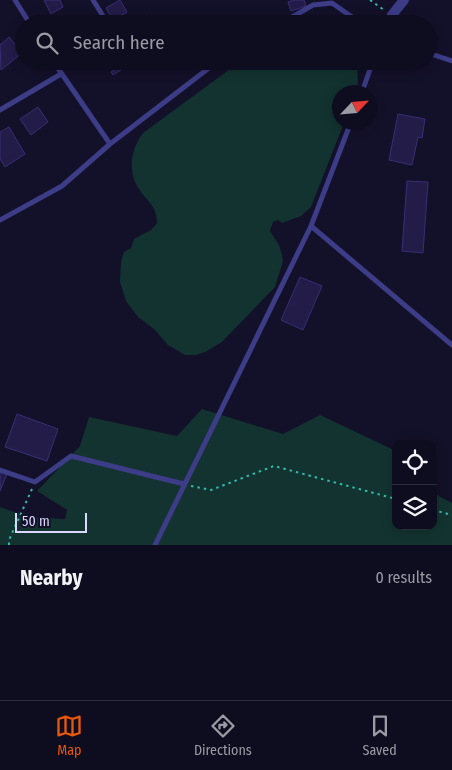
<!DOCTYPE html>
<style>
:root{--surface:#0e0c1f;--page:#1c1a2c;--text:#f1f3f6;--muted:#9b9ba4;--line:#2e2c3d;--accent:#ea580c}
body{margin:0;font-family:"Fira Sans Condensed",sans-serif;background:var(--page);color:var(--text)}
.controls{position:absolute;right:15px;bottom:15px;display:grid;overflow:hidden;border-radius:10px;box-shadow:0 2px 12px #0003}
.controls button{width:45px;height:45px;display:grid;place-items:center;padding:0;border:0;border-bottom:1px solid var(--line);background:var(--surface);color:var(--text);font:25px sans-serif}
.compass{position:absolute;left:332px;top:85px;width:45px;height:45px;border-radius:50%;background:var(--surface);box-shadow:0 2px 12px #0003;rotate:64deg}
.scale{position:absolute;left:15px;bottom:12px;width:72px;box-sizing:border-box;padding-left:5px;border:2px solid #dad8ff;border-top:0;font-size:14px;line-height:18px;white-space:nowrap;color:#dad8ff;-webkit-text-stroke:4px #131029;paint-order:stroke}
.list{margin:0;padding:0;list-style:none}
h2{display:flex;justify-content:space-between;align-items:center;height:65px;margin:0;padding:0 20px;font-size:21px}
h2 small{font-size:16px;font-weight:400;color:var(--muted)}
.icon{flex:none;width:28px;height:28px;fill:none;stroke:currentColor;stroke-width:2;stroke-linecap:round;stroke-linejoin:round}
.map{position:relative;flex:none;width:452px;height:545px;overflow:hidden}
.search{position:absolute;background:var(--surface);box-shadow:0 2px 12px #0003;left:15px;right:15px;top:15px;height:55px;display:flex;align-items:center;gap:12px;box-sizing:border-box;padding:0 18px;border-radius:28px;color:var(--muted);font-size:19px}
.sheet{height:155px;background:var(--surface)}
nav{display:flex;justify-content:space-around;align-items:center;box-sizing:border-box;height:70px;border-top:1px solid var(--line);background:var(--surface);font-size:14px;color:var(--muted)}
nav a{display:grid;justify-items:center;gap:2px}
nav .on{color:var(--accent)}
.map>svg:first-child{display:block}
.green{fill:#133330}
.building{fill:#231c49;stroke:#392e75}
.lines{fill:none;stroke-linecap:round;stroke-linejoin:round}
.path{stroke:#30baab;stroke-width:2;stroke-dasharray:2.5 4;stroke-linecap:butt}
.service{stroke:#3c3c87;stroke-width:5}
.minor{stroke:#3c3c87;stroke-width:10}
</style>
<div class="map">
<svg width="452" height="545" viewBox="0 0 452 545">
<rect width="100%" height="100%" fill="#131029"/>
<path class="green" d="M241 61H357L358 86 355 92H340V122L344 123 311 207 301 216 282 223 278 220 273 222 270 231 279 245 282 255 283 261 275 287 222 342 205 352 196 355H185L168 345 154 329 138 317 126 301 120 282 121 262 124 252 131 248 134 239 151 230 157 223C156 204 147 202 139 189 127 171 131 149 143 133Z
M202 409 283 434 320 415 396 451V526H433V493L452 503V545H0V507L29 517 65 519 67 510 37 491 80 446 89 417 177 436Z"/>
<path class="building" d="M44 0H60L63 7 51 14Z
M120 0 127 12 113 20 106 8Z
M295 0H304L306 6 291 11 288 2Z
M147 15 148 18 136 24 134 21Z
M9 37 22 53 1 70 0 45Z
M123 65 124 68 113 75 111 72Z
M38 107 48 122 31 135 20 119Z
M398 114 425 119 422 138 418 137 412 165 389 160Z
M9 127 25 154 5 167 0 159V132Z
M407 181 428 182 423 253 402 251Z
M300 277 322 286 303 330 281 320Z
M17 414 58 429 47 461 5 447Z
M0 472 7 474 0 491Z"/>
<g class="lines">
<path class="path" d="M370 0 384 10
M191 486 211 490 274 466 396 499
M433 510 452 515
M9 545V540L32 489"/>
<path class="service" d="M15 0 30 24
M93 0 108 24
M280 24 313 5 332 3 362 24
M428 53 452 61
M53 61 110 144
M362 92 373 61
M0 110 61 74
M351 122 311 226 452 345
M0 220 62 186 110 144 218 61
M0 470 35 482 71 456 184 484
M155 545 311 226"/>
<path class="minor" d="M388 24 392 15 404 0"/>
</g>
</svg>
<div class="controls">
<button><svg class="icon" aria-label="locate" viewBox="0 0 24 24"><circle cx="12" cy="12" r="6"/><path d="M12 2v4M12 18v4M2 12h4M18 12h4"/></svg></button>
<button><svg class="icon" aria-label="layers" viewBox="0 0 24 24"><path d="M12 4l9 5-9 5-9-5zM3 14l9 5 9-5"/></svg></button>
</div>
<svg class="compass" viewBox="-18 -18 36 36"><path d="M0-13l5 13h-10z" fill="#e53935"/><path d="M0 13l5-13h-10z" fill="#9b9ba4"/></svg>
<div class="scale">50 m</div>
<div class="search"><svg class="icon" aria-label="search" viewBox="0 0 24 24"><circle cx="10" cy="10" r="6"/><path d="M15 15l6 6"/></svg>Search here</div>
</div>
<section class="sheet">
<h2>Nearby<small>0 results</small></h2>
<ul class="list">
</ul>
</section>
<nav>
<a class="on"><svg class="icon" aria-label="map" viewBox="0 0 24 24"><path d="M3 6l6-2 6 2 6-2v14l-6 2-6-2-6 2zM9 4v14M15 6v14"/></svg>Map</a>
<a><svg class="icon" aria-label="directions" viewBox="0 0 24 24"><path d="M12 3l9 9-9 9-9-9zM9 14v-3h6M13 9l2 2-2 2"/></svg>Directions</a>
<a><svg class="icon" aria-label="saved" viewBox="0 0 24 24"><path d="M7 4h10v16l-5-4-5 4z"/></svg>Saved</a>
</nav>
